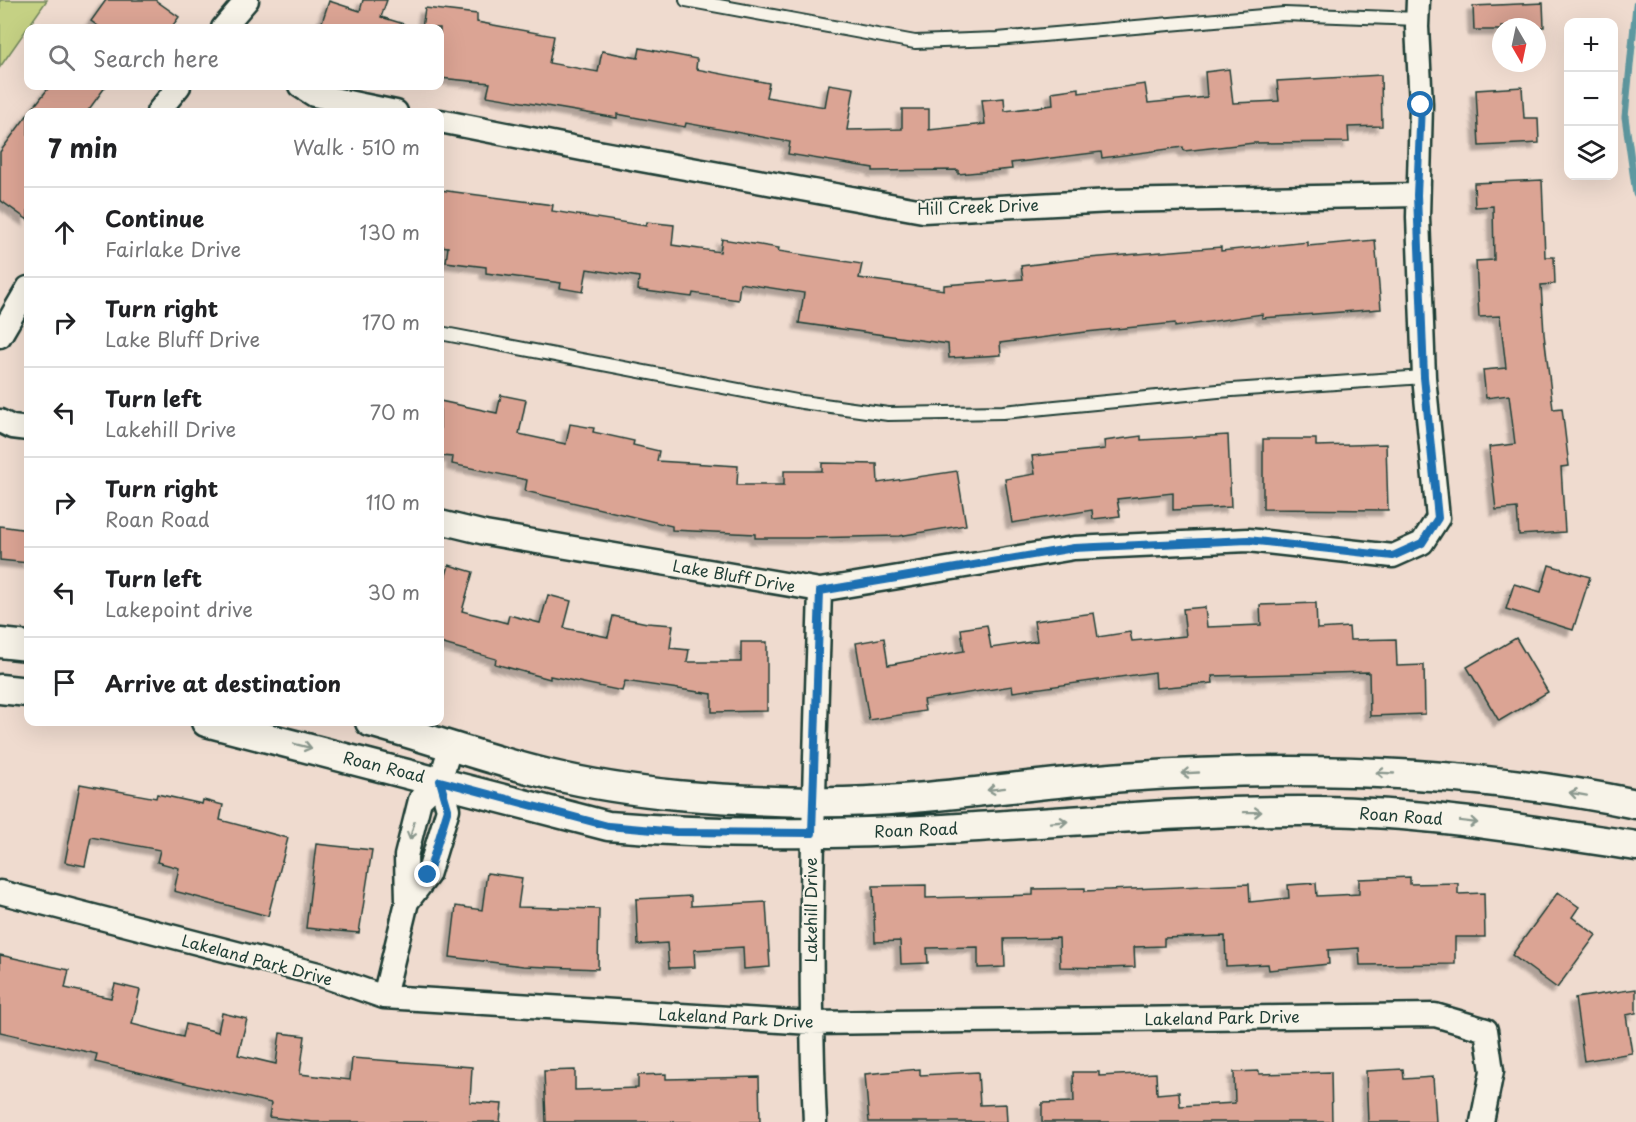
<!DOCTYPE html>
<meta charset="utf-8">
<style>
:root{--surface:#fff;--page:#f2f2f2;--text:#202124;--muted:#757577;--line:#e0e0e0}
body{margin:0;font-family:"Playpen Sans",sans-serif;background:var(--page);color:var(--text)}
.controls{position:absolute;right:18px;top:18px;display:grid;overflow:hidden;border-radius:12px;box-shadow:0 6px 24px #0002}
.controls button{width:54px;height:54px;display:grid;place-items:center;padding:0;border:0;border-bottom:2px solid var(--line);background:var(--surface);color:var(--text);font:30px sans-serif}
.compass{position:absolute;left:1492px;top:18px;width:54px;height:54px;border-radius:50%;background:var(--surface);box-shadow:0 6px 24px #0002;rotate:171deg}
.stop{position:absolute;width:18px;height:18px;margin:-14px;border:4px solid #1f6fb2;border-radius:50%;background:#fff}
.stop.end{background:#1f6fb2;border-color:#fff;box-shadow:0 2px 6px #0008}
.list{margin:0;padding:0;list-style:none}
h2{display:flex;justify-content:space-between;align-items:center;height:78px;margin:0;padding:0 24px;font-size:26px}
h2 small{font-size:20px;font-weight:400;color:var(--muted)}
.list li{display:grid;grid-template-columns:39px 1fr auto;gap:18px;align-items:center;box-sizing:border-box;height:90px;padding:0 24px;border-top:2px solid var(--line)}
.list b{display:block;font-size:22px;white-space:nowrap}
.list p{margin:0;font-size:20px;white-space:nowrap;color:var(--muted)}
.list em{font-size:20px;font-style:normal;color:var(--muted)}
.icon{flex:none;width:33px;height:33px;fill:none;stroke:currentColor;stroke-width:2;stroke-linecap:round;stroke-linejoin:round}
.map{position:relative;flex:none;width:1636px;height:1122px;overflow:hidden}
.search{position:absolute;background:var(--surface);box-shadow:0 6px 24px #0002;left:24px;top:24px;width:420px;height:66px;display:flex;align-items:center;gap:15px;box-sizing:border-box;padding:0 21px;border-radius:12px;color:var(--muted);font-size:22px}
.panel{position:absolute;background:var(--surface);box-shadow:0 6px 24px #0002;left:24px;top:108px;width:420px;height:618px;border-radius:12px}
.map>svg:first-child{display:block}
.green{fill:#c5d184;stroke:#72875c;stroke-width:1.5}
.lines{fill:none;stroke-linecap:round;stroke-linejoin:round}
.stream{stroke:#609aa2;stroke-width:7}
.building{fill:#dba494;stroke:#1f3d34;stroke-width:1.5;filter:url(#shadow)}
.service-casing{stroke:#1f3d34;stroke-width:16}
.minor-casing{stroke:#1f3d34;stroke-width:27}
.tertiary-casing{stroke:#1f3d34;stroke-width:33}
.service{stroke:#f7f3e8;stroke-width:12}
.minor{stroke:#f7f3e8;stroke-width:22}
.tertiary{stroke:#f7f3e8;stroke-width:28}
.oneway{stroke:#8b988e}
.route{stroke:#1f6fb2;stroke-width:8}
.labels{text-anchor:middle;stroke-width:4.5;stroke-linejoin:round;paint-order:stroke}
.street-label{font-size:16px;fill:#1f3d34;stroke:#f7f3e8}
</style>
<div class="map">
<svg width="1636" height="1122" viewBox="0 0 1636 1122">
<defs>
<filter id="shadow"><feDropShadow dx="-5.5" dy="5.5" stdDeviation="1.5" flood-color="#0004"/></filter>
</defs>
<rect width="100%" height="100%" fill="#efdbcf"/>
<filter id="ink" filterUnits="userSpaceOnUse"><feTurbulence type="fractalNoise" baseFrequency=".0167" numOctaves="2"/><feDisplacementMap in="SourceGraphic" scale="12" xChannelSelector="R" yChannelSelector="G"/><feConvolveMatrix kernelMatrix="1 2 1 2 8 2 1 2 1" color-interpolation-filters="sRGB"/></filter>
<g filter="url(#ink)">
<path class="green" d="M0 0H47L0 67Z"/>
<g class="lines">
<path class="stream" d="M1636 5 1625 117 1636 194"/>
</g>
<path class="building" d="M106 0H155L179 17 171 28H101L91 21Z
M363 0H387L381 17 404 24 403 28H320L329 1 360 11Z
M1543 3 1544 27H1501V30H1474L1473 6Z
M425 8 477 14V22L554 36 549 63 598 72 602 51 638 58 640 48 697 59 696 69 769 83 766 97 825 107 829 84 854 88 847 130 902 129V109H929V130L985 124 982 100 1004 98 1005 111 1053 105 1052 92 1079 88V93L1145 84 1148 103 1207 97 1205 72 1229 69 1233 103 1279 101 1277 81 1381 75 1382 126 1348 127 1349 142 1254 143 1184 151 1183 147 1102 158 1101 152 1011 163 1012 169 958 174V170L873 171V168L788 154 790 142 686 123 685 127 617 114V118L487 96 490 83 440 78V28H422Z
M50 86H106L87 112H30Z
M1522 87 1524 118H1538L1539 143 1479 146 1476 90Z
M28 114V220L0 200V152Z
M1542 180 1545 257H1554L1555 284 1541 285 1544 334 1553 409 1562 408 1569 466 1561 467 1565 532 1519 535 1517 508 1496 510 1489 447 1515 444 1509 395 1486 398 1483 370 1506 368 1500 316 1479 317 1476 261 1494 260 1493 206 1475 207 1474 183Z
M440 190 553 205 552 211 646 226 647 222 674 225 672 245 720 252 722 239 779 248 778 251 862 264 859 278 944 290V285L1023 279 1021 266 1077 259 1221 247V251L1308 242V246L1375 240 1381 309 1262 318V314L1175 327V323L1086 332 1000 343 1001 355 949 358 948 344 799 323 804 293 740 283 738 300 693 293 692 297 638 290 639 277 587 269 583 292 560 288 561 283 486 273V267L446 262 448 247 440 246Z
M501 395 526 400 519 434 566 444 570 424 594 428 593 432 634 441 633 445 659 451 657 461 738 466 737 485H784V471H822V463L877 464 878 483 957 471 966 525 899 536 805 538H755V534L672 530V526L525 491 527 480 452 464 453 457 440 456V401L497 413Z
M1228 435 1231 507 1173 510V493L1117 499 1120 516 1093 519 1092 510 1012 523 1005 479 1035 474 1032 456 1105 449 1104 441 1141 436V440Z
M1263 439H1316V446L1386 444 1388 510 1263 509Z
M0 526 28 530V563L0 560Z
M449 565 473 572 462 611 507 623 509 615 540 623 548 595 571 601 564 628 608 637 613 616 647 623 673 625 670 648 689 650 687 662H741V642H767V711L712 712V694L625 681 622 691 550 676V679L495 664 496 659 440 643V596Z
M1549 565 1590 577 1573 630 1506 609 1514 584 1541 592Z
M1316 603 1317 629 1349 627 1350 640 1396 639 1397 666 1424 665 1425 714 1370 716 1369 672 1212 676 1213 683 1156 688 1155 672 1013 692 1012 686 923 700 925 711 869 720 856 643 884 638 888 665 964 651 961 629 987 625 991 648 1037 641 1034 621 1094 613 1098 637 1130 632 1132 641 1186 636 1183 609 1205 607 1207 627 1261 625 1260 605Z
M1516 638 1548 692 1499 721 1467 667Z
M80 784 156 798 157 794 202 804 203 800 223 805 220 820 288 838 268 916 174 891 179 868 157 862 160 850 91 837 85 866 65 862Z
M316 844 372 850 359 933 306 928Z
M487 873 522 878 518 907 599 909 598 969 523 966 450 957 456 906 482 910Z
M1410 877V884L1458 883V894L1484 893 1485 937H1455V964L1360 965 1359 948 1328 950 1329 964 1269 970 1268 964 1226 966 1225 936 1164 938V946L1134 947 1135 967 1107 968 1060 967 1059 938 1004 939 1005 967 978 968V947L927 948 928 963 901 964 900 941 875 942 873 886 926 885V898L1033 895V889L1085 888V891L1249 884 1250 902 1289 898 1288 885 1316 883 1317 896 1359 894V879Z
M1558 892 1579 907 1572 917 1596 935 1557 988 1512 955Z
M691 896V906L766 902 770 967 744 969 743 947 694 950 695 967 669 968 667 943 638 945 636 899Z
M0 955 69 970 65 988 111 998 115 984 140 990 132 1024 183 1037 186 1024 218 1032 222 1013 247 1019 238 1055 276 1064 280 1033 305 1036 300 1074 350 1080 352 1058 472 1067 470 1102 502 1104 500 1122H313L269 1117 271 1103 95 1062 97 1054 0 1032Z
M1636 989V1013L1626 1015 1632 1053 1584 1061 1575 998Z
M920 1069V1075L978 1072 980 1105 1006 1104 1007 1122H869L865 1074Z
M1403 1069 1404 1079 1433 1077 1436 1122H1368L1366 1071Z
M575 1070V1090L638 1088V1075L666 1074V1079L759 1077 760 1122H546L544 1071Z
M1259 1071V1074L1331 1072 1332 1122H1042V1103L1074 1102 1073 1072H1099V1076L1156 1073 1157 1094 1179 1092 1180 1106 1235 1103 1234 1072Z"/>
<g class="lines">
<g class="service-casing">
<path id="service" d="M686 0 915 42 997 39 1284 14 1418 19
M440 333 802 402 888 414 1003 412 1218 391 1424 377"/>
</g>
<g class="minor-casing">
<path id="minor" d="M223 28 247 0
M300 86 314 95 396 112
M158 112 179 86
M440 121 592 151 923 211 1111 201 1417 195
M0 336 28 288
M0 421 12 427 28 429
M440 522 485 533 820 590 1074 548 1248 540 1393 556 1422 543 1438 518 1424 377 1418 217 1421 105 1417 27 1418 0
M440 781 448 809 428 875 407 902 406 856 420 800 440 781 451 745
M0 892 318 974 384 997 811 1023 1435 1015 1486 1030 1492 1071 1482 1122
M384 997 407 902
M815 1122C807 945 815 768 820 590"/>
</g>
<g class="tertiary-casing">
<path id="tertiary" d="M0 643 28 646
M0 689 28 692
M206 722 608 826C719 835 832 835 944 829 1068 822 1192 810 1317 811 1424 812 1530 830 1636 846
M370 722C429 738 488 760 548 774 634 795 722 800 810 802 915 804 1019 784 1124 777 1295 765 1467 769 1636 804"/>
</g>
<use href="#service" class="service"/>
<use href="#minor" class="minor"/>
<use href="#tertiary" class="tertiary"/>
</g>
<defs><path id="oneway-shaft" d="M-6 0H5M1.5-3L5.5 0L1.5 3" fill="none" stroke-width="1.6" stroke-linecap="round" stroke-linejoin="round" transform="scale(1.5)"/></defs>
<g class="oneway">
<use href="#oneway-shaft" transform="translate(303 746) rotate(14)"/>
<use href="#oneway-shaft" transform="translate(1190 773) rotate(177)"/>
<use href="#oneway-shaft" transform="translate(1385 773) rotate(-177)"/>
<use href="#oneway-shaft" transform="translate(996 789) rotate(173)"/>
<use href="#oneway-shaft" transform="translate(1578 794) rotate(-170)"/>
<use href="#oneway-shaft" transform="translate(1253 812) rotate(-1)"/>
<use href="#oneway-shaft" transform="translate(1059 822) rotate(-4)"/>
<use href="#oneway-shaft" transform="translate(1469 822) rotate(7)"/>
<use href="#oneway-shaft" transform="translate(412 831) rotate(105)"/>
</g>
</g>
<g class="lines" filter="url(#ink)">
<path class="route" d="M428 875 448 809 440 781 608 826 676 832 812 833 820 591 1074 548 1248 540 1393 556 1422 543 1438 518 1424 377 1417 195 1421 105"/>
</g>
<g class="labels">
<g class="street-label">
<text transform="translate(978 207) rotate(-2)" y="6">Hill Creek Drive</text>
<text transform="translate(734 576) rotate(10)" y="6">Lake Bluff Drive</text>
<text transform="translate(384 767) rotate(14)" y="6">Roan Road</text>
<text transform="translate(1401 816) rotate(4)" y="6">Roan Road</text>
<text transform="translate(916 830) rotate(-2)" y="6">Roan Road</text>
<text transform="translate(811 910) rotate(-90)" y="6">Lakehill Drive</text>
<text transform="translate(257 960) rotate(15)" y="6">Lakeland Park Drive</text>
<text transform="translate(736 1018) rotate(3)" y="6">Lakeland Park Drive</text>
<text transform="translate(1222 1018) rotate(-1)" y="6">Lakeland Park Drive</text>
</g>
</g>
</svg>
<div class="controls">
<button>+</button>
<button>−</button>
<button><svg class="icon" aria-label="layers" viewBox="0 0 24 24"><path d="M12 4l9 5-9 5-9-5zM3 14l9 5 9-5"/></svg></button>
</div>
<svg class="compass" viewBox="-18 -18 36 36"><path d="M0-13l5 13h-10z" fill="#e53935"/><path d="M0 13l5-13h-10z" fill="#757577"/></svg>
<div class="stop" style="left:1421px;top:105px"></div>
<div class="stop end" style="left:428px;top:875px"></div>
<div class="search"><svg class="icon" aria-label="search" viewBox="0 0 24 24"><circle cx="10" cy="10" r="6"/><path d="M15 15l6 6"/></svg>Search here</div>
<section class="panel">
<h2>7 min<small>Walk · 510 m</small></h2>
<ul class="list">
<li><svg class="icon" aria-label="ahead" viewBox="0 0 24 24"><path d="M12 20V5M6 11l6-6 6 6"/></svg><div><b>Continue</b><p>Fairlake Drive</p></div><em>130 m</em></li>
<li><svg class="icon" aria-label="right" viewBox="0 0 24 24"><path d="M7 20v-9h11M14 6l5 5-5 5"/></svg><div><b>Turn right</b><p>Lake Bluff Drive</p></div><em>170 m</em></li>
<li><svg class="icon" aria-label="left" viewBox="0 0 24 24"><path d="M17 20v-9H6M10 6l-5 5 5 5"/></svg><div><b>Turn left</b><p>Lakehill Drive</p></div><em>70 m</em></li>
<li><svg class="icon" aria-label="right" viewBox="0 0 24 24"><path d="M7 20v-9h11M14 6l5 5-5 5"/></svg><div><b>Turn right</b><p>Roan Road</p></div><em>110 m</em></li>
<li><svg class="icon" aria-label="left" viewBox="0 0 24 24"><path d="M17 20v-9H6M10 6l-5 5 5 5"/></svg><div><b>Turn left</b><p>Lakepoint drive</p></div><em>30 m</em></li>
<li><svg class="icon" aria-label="arrive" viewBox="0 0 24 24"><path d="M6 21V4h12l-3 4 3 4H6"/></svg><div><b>Arrive at destination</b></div></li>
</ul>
</section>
</div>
